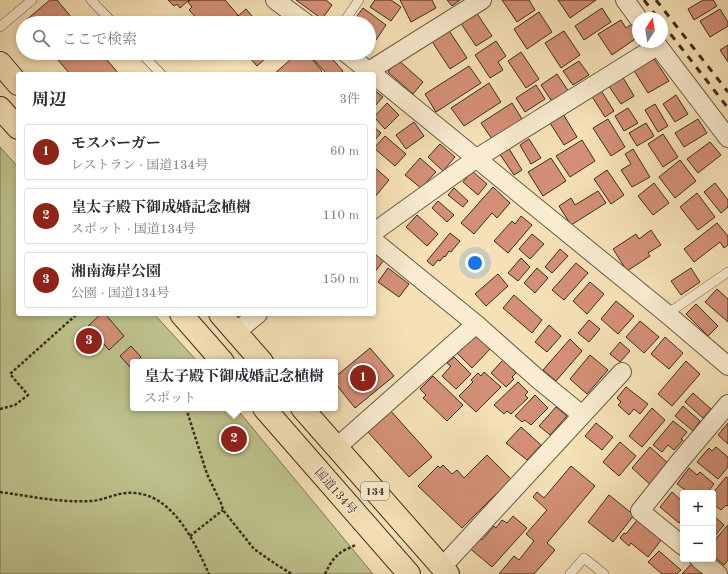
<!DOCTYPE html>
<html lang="ja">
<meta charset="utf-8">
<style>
:root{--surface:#fff;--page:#f7f7f7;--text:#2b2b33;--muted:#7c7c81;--line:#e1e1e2;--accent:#8f2418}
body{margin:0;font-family:"Old Standard TT","Noto Serif JP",serif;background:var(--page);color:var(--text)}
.controls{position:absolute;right:12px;bottom:12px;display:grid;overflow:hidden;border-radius:4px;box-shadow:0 2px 6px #0003}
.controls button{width:36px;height:36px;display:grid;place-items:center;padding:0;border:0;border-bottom:1px solid var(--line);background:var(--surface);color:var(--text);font:20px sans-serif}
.compass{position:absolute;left:632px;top:12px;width:36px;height:36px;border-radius:50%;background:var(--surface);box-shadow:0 2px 6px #0003;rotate:12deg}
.you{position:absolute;left:475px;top:263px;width:14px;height:14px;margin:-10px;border:3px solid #fff;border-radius:50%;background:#1a73e8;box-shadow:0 0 0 6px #1a73e833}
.badge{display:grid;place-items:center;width:26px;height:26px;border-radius:50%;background:var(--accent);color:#fff;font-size:13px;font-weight:700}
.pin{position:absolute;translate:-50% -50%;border:2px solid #fff;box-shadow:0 1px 4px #0006}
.popup{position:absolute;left:130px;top:359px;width:208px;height:52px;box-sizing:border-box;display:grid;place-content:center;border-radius:4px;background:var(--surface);filter:drop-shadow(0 1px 3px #0005);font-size:13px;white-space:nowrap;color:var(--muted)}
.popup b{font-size:15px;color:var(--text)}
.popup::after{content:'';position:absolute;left:50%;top:100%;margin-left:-8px;border:8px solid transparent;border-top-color:var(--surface)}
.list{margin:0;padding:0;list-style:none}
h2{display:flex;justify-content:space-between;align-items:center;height:52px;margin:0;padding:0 16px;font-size:17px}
h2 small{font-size:13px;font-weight:400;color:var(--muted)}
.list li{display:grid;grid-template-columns:26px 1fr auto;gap:12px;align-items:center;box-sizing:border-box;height:56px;margin:0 8px 8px;padding:0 8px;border:1px solid var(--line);border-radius:4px}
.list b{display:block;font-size:15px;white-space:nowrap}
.list p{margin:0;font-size:13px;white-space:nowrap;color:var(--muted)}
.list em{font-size:13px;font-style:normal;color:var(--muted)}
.icon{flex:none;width:22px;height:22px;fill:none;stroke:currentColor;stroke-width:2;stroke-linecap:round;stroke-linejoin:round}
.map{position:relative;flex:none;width:728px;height:574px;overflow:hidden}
.search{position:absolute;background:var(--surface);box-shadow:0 2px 6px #0003;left:16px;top:16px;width:360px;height:44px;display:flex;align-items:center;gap:10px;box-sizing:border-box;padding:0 14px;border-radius:22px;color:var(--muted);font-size:15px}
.panel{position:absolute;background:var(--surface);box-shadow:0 2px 6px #0003;left:16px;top:72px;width:360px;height:244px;border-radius:4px}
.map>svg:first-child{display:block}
.green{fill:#bec28c;stroke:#7c7856}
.building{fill:#d49077;stroke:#3a2e1f}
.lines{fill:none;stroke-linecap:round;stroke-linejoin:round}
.lane-casing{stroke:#695b45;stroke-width:10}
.street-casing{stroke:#695b45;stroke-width:20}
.highway-casing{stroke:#3a2e1f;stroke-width:24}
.path{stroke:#3a2e1f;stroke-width:2.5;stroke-dasharray:3 2;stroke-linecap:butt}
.lane{stroke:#f9ecd0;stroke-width:9}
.street{stroke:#f9ecd0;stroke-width:18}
.highway{stroke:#f6e1b6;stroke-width:22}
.rail{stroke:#3a2e1f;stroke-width:3;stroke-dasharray:7 7;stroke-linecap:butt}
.labels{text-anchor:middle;stroke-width:3;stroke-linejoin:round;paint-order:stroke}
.shield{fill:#f9ecd0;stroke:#736754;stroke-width:1}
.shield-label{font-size:11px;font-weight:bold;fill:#3a2e1f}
.street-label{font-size:12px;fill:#3a2e1f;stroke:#f9ecd0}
</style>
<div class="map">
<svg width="728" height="574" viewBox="0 0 728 574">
<rect width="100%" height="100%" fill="#f6e1b6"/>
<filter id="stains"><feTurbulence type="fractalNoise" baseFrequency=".005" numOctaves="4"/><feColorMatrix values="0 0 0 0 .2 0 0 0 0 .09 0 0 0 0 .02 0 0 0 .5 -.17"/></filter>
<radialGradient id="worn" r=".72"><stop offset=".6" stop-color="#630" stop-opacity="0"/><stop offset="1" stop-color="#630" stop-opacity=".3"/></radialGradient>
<path class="green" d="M0 147 18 167V314H154L198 362H133V408H236L373 574H0Z"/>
<path class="building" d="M50 0H57L76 23H26L25 21Z
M168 0H189L180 8 177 4 174 6Z
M190 0H225L238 15 229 23H201L189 10 192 7 188 2Z
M296 0H326L332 5 322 19Z
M375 0H391L401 7 391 21 370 7Z
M400 0H432L436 8 411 22Z
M447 0H460L452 6Z
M502 0H529L535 10 517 22Z
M558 0H596L570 18Z
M703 0H713L717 6 694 20 688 9Z
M363 8 386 25 376 40 369 35V23H352Z
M602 8 611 22 584 40 575 26Z
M246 9 258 23H230Z
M720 9 728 22V26L710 37 700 21Z
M476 12 492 36 476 46 460 22Z
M539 12 552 32 527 49 514 29Z
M621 20 626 28 632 24 638 32V37L612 55 598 34Z
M448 29 467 58 450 69 431 40Z
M564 31 580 55 561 68 545 43Z
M496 41 506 56 498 62 503 70 490 78 475 55Z
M728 45V62L720 50Z
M521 52 539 79 526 88 508 61Z
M52 53H101L119 74H70Z
M240 53H262L266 58 257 66 249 57 246 59Z
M298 53H307L322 71 319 74H274Z
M322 53H327L343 71 339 74H327L314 60Z
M653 57 669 81 648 93 633 69Z
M398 60 423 82 413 94 388 72Z
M579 61 589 75 573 85 563 71Z
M469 66 481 83 436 112 425 94Z
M557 74 569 92 553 103 541 85Z
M622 76 634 96 621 104 608 85Z
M489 83 501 102 464 126 451 108Z
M536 85 545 99 525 112 516 98Z
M600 89 614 111 605 117 591 95Z
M374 90 383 97 374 107Z
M676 95 688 114 675 122 663 104Z
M387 103 399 115 385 129 374 117Z
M512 103 522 119 492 139 481 123Z
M655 104 668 126 658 132 645 110Z
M628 108 638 123 624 131 615 116Z
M563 114 577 137 564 145 550 123Z
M608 119 625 147 611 156 593 128Z
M698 119 707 133 684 147 675 133Z
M414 122 424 136 406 149 396 135Z
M646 123 654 136 637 146 629 133Z
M374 127 381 133 374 141Z
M663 134 678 157 663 167 648 144Z
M385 136 406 154 395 166 374 148Z
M529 139 541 158 531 164 520 145Z
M582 140 595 161 570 177 556 156Z
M710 142 721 155 698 173 687 159Z
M440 144 455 157 443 171 428 157Z
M508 147 522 170 514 175 499 153Z
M633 149 650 177 632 187 621 170 631 164 625 154Z
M420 158 436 172 421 188 405 175Z
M551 158 566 181 543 196 528 172Z
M680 160 696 181 675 198 659 177Z
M374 167 389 180 374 198Z
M607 170 624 195 611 204 594 179Z
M472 171 487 184 478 195 463 182Z
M654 183 669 203 653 215 638 196Z
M715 183 728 200V207L721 213 704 192Z
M493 187 510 203 497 218 492 213 474 234 461 223Z
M454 188 468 201 463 207 448 195Z
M598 191 606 203 571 225 559 206 571 198 575 205Z
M697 193 715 217 698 230 680 207Z
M438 201 454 215 447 222 432 208Z
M417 215 438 234 427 246 406 227Z
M521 216 532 225 508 253 494 241 512 221 515 224Z
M717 223 728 236V245L724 248 720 242 694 262 684 249Z
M651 230 661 245 648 253 650 256 627 271 613 249 636 234 639 239Z
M450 233 460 241 451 252 449 251 445 257 444 256 440 261 438 260 433 266 427 261Z
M532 234 544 244 530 259 519 249Z
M560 249 568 256 552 273 545 267Z
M374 253 384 260 374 273Z
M521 258 530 267 518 281 508 273Z
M576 263 588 273 564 300 552 290Z
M388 268 409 284 399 297 378 282Z
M537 268 548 278 535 293 524 283Z
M691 268 700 282 681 295 671 281Z
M498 274 508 286 486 306 475 294Z
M590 282 604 294 587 314 573 301Z
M717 289 728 299V322L705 302Z
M514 295 542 320 532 333 503 308Z
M616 301 634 316 618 334 601 319Z
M696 304 718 326 708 336 686 314Z
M101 314H105L124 336 109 350 88 326Z
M589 320 600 329 589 342 578 333Z
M640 321 659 337 644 353 626 337Z
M549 325 561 336 547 352 535 342Z
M476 334 491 348 472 368 457 353Z
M665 337 683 353 669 369 651 354Z
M570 339 582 351 556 381 543 370Z
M620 342 630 351 620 362 610 354Z
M131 346 141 357 136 362H133V365L130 367 120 356Z
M370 348 394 376 355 408 335 383V377Z
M590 355 608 370 587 394 570 379Z
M454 357 471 374 456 389 442 376 451 366 447 363Z
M503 360 516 373 512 377 514 379 506 387 491 373Z
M686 361 700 374 672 406 658 394Z
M484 372 501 387 476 412 459 396 473 382 471 380 478 373 481 376Z
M433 376 463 405 447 421 423 398 426 395 420 389Z
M518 382 528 392 525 395 528 398 511 414 507 411 504 414 494 405Z
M626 387 648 404 640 414 634 409 629 415 618 405 621 402 617 398Z
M693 393 711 409 703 418 685 402Z
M535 395 548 408 531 425 525 420 522 422 515 416Z
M683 406 700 421 693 431 675 416Z
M556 407 567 416 550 435 539 426Z
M652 408 665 420 642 447 629 436Z
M390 410 432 457 409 477 367 431Z
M673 421 687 432 681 439 683 440 674 450 668 445 662 452 653 445Z
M596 423 613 437 602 450 585 436Z
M728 423V444L718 435Z
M521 427 541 445 527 460 506 443Z
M620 442 636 456 619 476 603 462Z
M650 447 670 465 652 486 632 468Z
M716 447 728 457V467L718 479 697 462 709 448 712 451Z
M487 455 511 479 462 528 418 486 438 466 440 468 443 465 452 474 457 470 464 478Z
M571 466 595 486 547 543 555 550 534 574H499L514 556 519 560 534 541 526 534 547 510 533 497 537 492 544 498Z
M689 468 697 475 700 472 714 484 707 493H689L677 484Z
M726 477 728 478V505L727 506 726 505 721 510 713 504V493Z
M672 492 683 502V518L679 523 660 507Z
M609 495 634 515 613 542 588 522Z
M713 515 724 525 713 538Z
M513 516 527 528 492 567 467 546 477 535 482 540 494 526 496 528 502 520 507 523Z
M638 519 662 539 648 557 631 543 629 546 620 538 624 533 626 534Z
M728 525V560L724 565 713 556V542Z
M659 551 681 570 677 574H662L648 562Z
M694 561 708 574H682Z"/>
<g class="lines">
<g class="lane-casing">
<path id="lane" d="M91 0 113 23
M343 23 359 0
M0 27 32 0
M141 53 161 74
M667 314 728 272
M570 574 584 558 604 574"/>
</g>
<g class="street-casing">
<path id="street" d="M275 0 306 23
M625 0 638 18
M655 42 728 138
M346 53 372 74
M364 74 482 0
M374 75 667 314 728 366
M374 232 477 158 657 46
M374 241 476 324 539 380 582 415
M236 332 258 314
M337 447 476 324
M683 546 640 511 680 461 728 404
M699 559 718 574
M442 567 622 372"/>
</g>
<g class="highway-casing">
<path id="highway" d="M0 63 18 84
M0 108 18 128
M181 314 223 362
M220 314 262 362
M264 408 409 574
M302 408 448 574"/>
</g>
<path class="path" d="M186 408 207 474 221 503 223 510 254 549 277 565 292 574
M0 409 15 405 28 395 10 374 77 314
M0 492C30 496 60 503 91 501 106 500 119 491 135 493 174 496 195 543 209 574
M190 536 223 510
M325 574C333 557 338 552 356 545"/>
<use href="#lane" class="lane"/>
<use href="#street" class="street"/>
<use href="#highway" class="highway"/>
<path class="rail" d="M644 0 658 18
M656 0 728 92
M662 23 728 108"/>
</g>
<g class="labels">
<rect class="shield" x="361" y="482" width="28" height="18" rx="3"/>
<g class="shield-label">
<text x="375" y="495">134</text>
</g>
<g class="street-label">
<text transform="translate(336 491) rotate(49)" y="4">国道134号</text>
</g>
</g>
<rect width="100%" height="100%" filter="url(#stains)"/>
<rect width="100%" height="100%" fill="url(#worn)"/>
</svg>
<div class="controls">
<button>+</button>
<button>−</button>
</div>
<svg class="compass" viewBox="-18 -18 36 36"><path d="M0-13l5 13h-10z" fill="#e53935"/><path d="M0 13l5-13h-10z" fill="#7c7c81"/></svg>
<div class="you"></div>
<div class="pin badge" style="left:363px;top:378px">1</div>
<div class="pin badge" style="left:234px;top:439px">2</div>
<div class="popup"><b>皇太子殿下御成婚記念植樹</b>スポット</div>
<div class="pin badge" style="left:89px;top:341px">3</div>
<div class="search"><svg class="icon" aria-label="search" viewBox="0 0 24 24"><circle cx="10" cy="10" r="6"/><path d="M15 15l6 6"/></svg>ここで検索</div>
<section class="panel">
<h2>周辺<small>3件</small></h2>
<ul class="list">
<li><span class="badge">1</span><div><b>モスバーガー</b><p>レストラン · 国道134号</p></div><em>60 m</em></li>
<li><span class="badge">2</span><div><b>皇太子殿下御成婚記念植樹</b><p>スポット · 国道134号</p></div><em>110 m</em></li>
<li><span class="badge">3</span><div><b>湘南海岸公園</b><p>公園 · 国道134号</p></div><em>150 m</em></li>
</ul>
</section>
</div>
